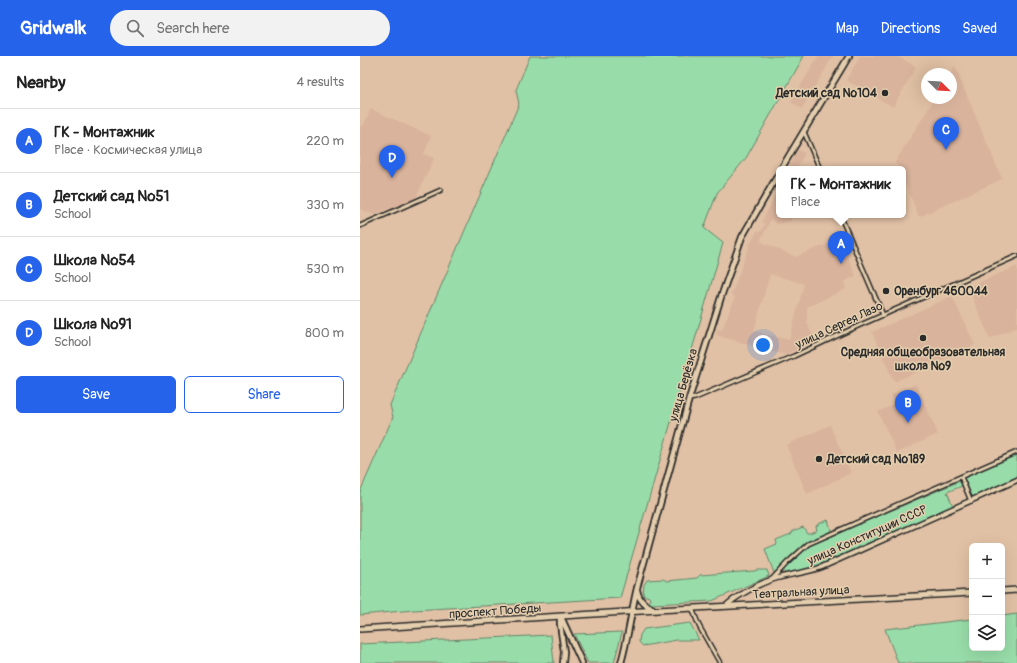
<!DOCTYPE html>
<meta charset="utf-8">
<style>
:root{--surface:#fff;--page:#f2f2f2;--text:#222;--muted:#767676;--line:#e0e0e0;--accent:#2563eb}
body{margin:0;font-family:Pangolin,sans-serif;background:var(--page);color:var(--text)}
.controls{position:absolute;right:12px;bottom:12px;display:grid;overflow:hidden;border-radius:6px;box-shadow:0 4px 16px #0002}
.controls button{width:36px;height:36px;display:grid;place-items:center;padding:0;border:0;border-bottom:1px solid var(--line);background:var(--surface);color:var(--text);font:20px sans-serif}
.compass{position:absolute;left:561px;top:12px;width:36px;height:36px;border-radius:50%;background:var(--surface);box-shadow:0 4px 16px #0002;rotate:114deg}
.you{position:absolute;left:403px;top:289px;width:14px;height:14px;margin:-10px;border:3px solid #fff;border-radius:50%;background:#1a73e8;box-shadow:0 0 0 6px #1a73e833}
.badge{display:grid;place-items:center;width:26px;height:26px;border-radius:50%;background:var(--accent);color:#fff;font-size:13px;font-weight:700}
.pin{position:absolute;translate:-50% -33px;filter:drop-shadow(0 1px 2px #0008)}
.pin::after{content:'';position:absolute;top:21px;width:14px;height:12px;background:inherit;clip-path:polygon(0 0,100% 0,50% 100%)}
.popup{position:absolute;left:416px;top:110px;width:130px;height:52px;box-sizing:border-box;display:grid;place-content:center;border-radius:6px;background:var(--surface);filter:drop-shadow(0 1px 3px #0005);font-size:13px;white-space:nowrap;color:var(--muted)}
.popup b{font-size:15px;color:var(--text)}
.popup::after{content:'';position:absolute;left:50%;top:100%;margin-left:-8px;border:8px solid transparent;border-top-color:var(--surface)}
.list{margin:0;padding:0;list-style:none}
h2{display:flex;justify-content:space-between;align-items:center;height:52px;margin:0;padding:0 16px;font-size:17px}
h2 small{font-size:13px;font-weight:400;color:var(--muted)}
.list li{display:grid;grid-template-columns:26px 1fr auto;gap:12px;align-items:center;box-sizing:border-box;height:64px;padding:0 16px;border-top:1px solid var(--line)}
.list b{display:block;font-size:15px;white-space:nowrap}
.list p{margin:0;font-size:13px;white-space:nowrap;color:var(--muted)}
.list em{font-size:13px;font-style:normal;color:var(--muted)}
.actions{display:flex;gap:8px;padding:12px 16px}
.actions a{flex:1;padding:9px 0;border:1px solid var(--accent);border-radius:6px;text-align:center;font-size:14px;color:var(--accent)}
.actions .main{background:var(--accent);color:#fff}
.icon{flex:none;width:22px;height:22px;fill:none;stroke:currentColor;stroke-width:2;stroke-linecap:round;stroke-linejoin:round}
.map{position:relative;flex:none;width:657px;height:607px;overflow:hidden}
header{display:flex;align-items:center;gap:24px;box-sizing:border-box;height:56px;padding:0 20px;background:var(--accent);color:#fff}
header strong{font-size:19px}
nav{display:flex;gap:22px;margin-inline-start:auto;font-size:14px}
.search{width:280px;height:36px;background:var(--page);display:flex;align-items:center;gap:10px;box-sizing:border-box;padding:0 14px;border-radius:22px;color:var(--muted);font-size:15px}
main{display:flex}
aside{flex:1;background:var(--surface)}
.map>svg:first-child{display:block}
.built{fill:#d9b39c;fill-rule:evenodd}
.green{fill:#98dda9;stroke:#62846a}
.lines{fill:none;stroke-linecap:round;stroke-linejoin:round}
.minor-casing{stroke:#2b2b2b;stroke-width:6}
.tertiary-casing{stroke:#2b2b2b;stroke-width:7}
.secondary-casing{stroke:#2b2b2b;stroke-width:8}
.primary-casing{stroke:#2b2b2b;stroke-width:8}
.minor{stroke:#e4cead;stroke-width:3}
.tertiary{stroke:#e4cead;stroke-width:4}
.secondary{stroke:#e4cead;stroke-width:4.5}
.primary{stroke:#e4cead;stroke-width:5}
.poi-dot{fill:#2b2b2b;stroke:#e4cead;stroke-width:1.5}
.labels{text-anchor:middle;stroke-width:3;stroke-linejoin:round;paint-order:stroke}
.poi-label{font-size:12px;font-weight:bold;fill:#2b2b2b;stroke:#e4cead;text-anchor:start}
.street-label{font-size:12px;fill:#2b2b2b;stroke:#e4cead}
</style>
<header>
<strong>Gridwalk</strong>
<div class="search"><svg class="icon" aria-label="search" viewBox="0 0 24 24"><circle cx="10" cy="10" r="6"/><path d="M15 15l6 6"/></svg>Search here</div>
<nav><a>Map</a><a>Directions</a><a>Saved</a></nav>
</header>
<main>
<aside>
<h2>Nearby<small>4 results</small></h2>
<ul class="list">
<li><span class="badge">A</span><div><b>ГК - Монтажник</b><p>Place · Космическая улица</p></div><em>220 m</em></li>
<li><span class="badge">B</span><div><b>Детский сад №51</b><p>School</p></div><em>330 m</em></li>
<li><span class="badge">C</span><div><b>Школа №54</b><p>School</p></div><em>530 m</em></li>
<li><span class="badge">D</span><div><b>Школа №91</b><p>School</p></div><em>800 m</em></li>
</ul>
<div class="actions"><a class="main">Save</a><a>Share</a></div>
</aside>
<div class="map">
<svg width="657" height="607" viewBox="0 0 657 607">
<rect width="100%" height="100%" fill="#e1c1a5"/>
<filter id="ink" filterUnits="userSpaceOnUse"><feTurbulence type="fractalNoise" baseFrequency=".025" numOctaves="2"/><feDisplacementMap in="SourceGraphic" scale="8" xChannelSelector="R" yChannelSelector="G"/><feConvolveMatrix kernelMatrix="1 2 1 2 8 2 1 2 1" color-interpolation-filters="sRGB"/></filter>
<g filter="url(#ink)">
<path class="built" d="M458 0H473L442 53 431 46Z
M500 0H537L556 11 533 51 486 24Z
M595 11 642 123 559 161 543 123V113H539L535 106 575 42H591L590 18Z
M11 53 71 80 64 98 74 102 56 142 14 159 0 153V69L3 70Z
M438 94 445 97 436 113H428Z
M419 130V159H434L430 165 417 168 411 163 400 185 435 201 480 183 496 220 484 226 486 233 447 251V267L455 285 425 299 356 279 357 273 362 274 375 241 371 239 390 188 397 175 401 176 405 168 402 166ZM410 218 444 228 429 284 394 275Z
M657 210V271L630 283 608 231Z
M592 240 615 289 534 326 512 276Z
M556 328 578 378 537 397 518 356 535 348 531 339Z
M470 369 491 417 447 438 426 389Z"/>
<path class="green" d="M170 0H444L386 102 357 137 344 172 363 187 260 542 53 554 0 559V436L33 361 30 349 159 48 156 34Z
M657 399V421L615 441 612 440 604 422Z
M600 425 602 430 587 436 593 450 450 513 426 518 424 516V514L443 495 451 489Z
M468 464 471 474 469 477 442 490 414 517 405 493 417 488 416 484 431 478 433 475 443 471 447 477H450L457 474 456 470 458 469V468Z
M397 514H407L409 520 352 545 292 548 289 546 290 543 289 541 283 539 284 529 287 524 303 523 307 525 337 522 340 519 394 515Z
M657 558V607H538L525 573 612 563V592H642V560Z
M330 567 339 584H317L283 590 279 586 280 579 284 573Z
M262 576 254 607H228L214 578Z
M191 579 194 607H0V588Z"/>
<g class="lines">
<g class="minor-casing">
<path id="minor" d="M444 76 460 113
M480 159 523 259
M0 170 81 134
M329 343 335 342 434 300 498 270 657 200
M601 421 611 445
M413 522 427 507 448 488 657 396
M332 552 339 570 360 607"/>
</g>
<g class="tertiary-casing">
<path id="tertiary" d="M366 550C376 540 400 527 414 523 430 518 446 517 462 511L657 424"/>
</g>
<g class="secondary-casing">
<path id="secondary" d="M421 113 489 0
M277 534C279 545 286 550 295 554
M201 561 222 607
M200 563V568L204 596 203 607
M261 607C268 582 271 557 277 532L329 343 362 238 382 181 419 117"/>
</g>
<g class="primary-casing">
<path id="primary" d="M642 535 657 534
M0 573 297 554 612 537"/>
</g>
<use href="#minor" class="minor"/>
<use href="#tertiary" class="tertiary"/>
<use href="#secondary" class="secondary"/>
<use href="#primary" class="primary"/>
</g>
</g>
<g class="poi-dot">
<circle cx="525" cy="37" r="4"/>
<circle cx="526" cy="235" r="4"/>
<circle cx="563" cy="282" r="4"/>
<circle cx="459" cy="403" r="4"/>
</g>
<g class="labels">
<g class="poi-label">
<text x="517" y="41" text-anchor="end">Детский сад №104</text>
<text x="534" y="239">Оренбург 460044</text>
<text x="563" y="300" text-anchor="middle">Средняя общеобразовательная<tspan x="563" dy="14">школа №9</tspan></text>
<text x="467" y="407">Детский сад №189</text>
</g>
<g class="street-label">
<text transform="translate(479 269) rotate(-25)" y="4">улица Сергея Лазо</text>
<text transform="translate(323 329) rotate(-74)" y="4">улица Берёзка</text>
<text transform="translate(507 479) rotate(-24)" y="4">улица Конституции СССР</text>
<text transform="translate(441 536) rotate(-3)" y="4">Театральная улица</text>
<text transform="translate(135 555) rotate(-4)" y="4">проспект Победы</text>
</g>
</g>
</svg>
<div class="controls">
<button>+</button>
<button>−</button>
<button><svg class="icon" aria-label="layers" viewBox="0 0 24 24"><path d="M12 4l9 5-9 5-9-5zM3 14l9 5 9-5"/></svg></button>
</div>
<svg class="compass" viewBox="-18 -18 36 36"><path d="M0-13l5 13h-10z" fill="#e53935"/><path d="M0 13l5-13h-10z" fill="#767676"/></svg>
<div class="you"></div>
<div class="pin badge" style="left:481px;top:208px">A</div>
<div class="popup"><b>ГК - Монтажник</b>Place</div>
<div class="pin badge" style="left:548px;top:367px">B</div>
<div class="pin badge" style="left:586px;top:94px">C</div>
<div class="pin badge" style="left:32px;top:122px">D</div>
</div>
</main>
